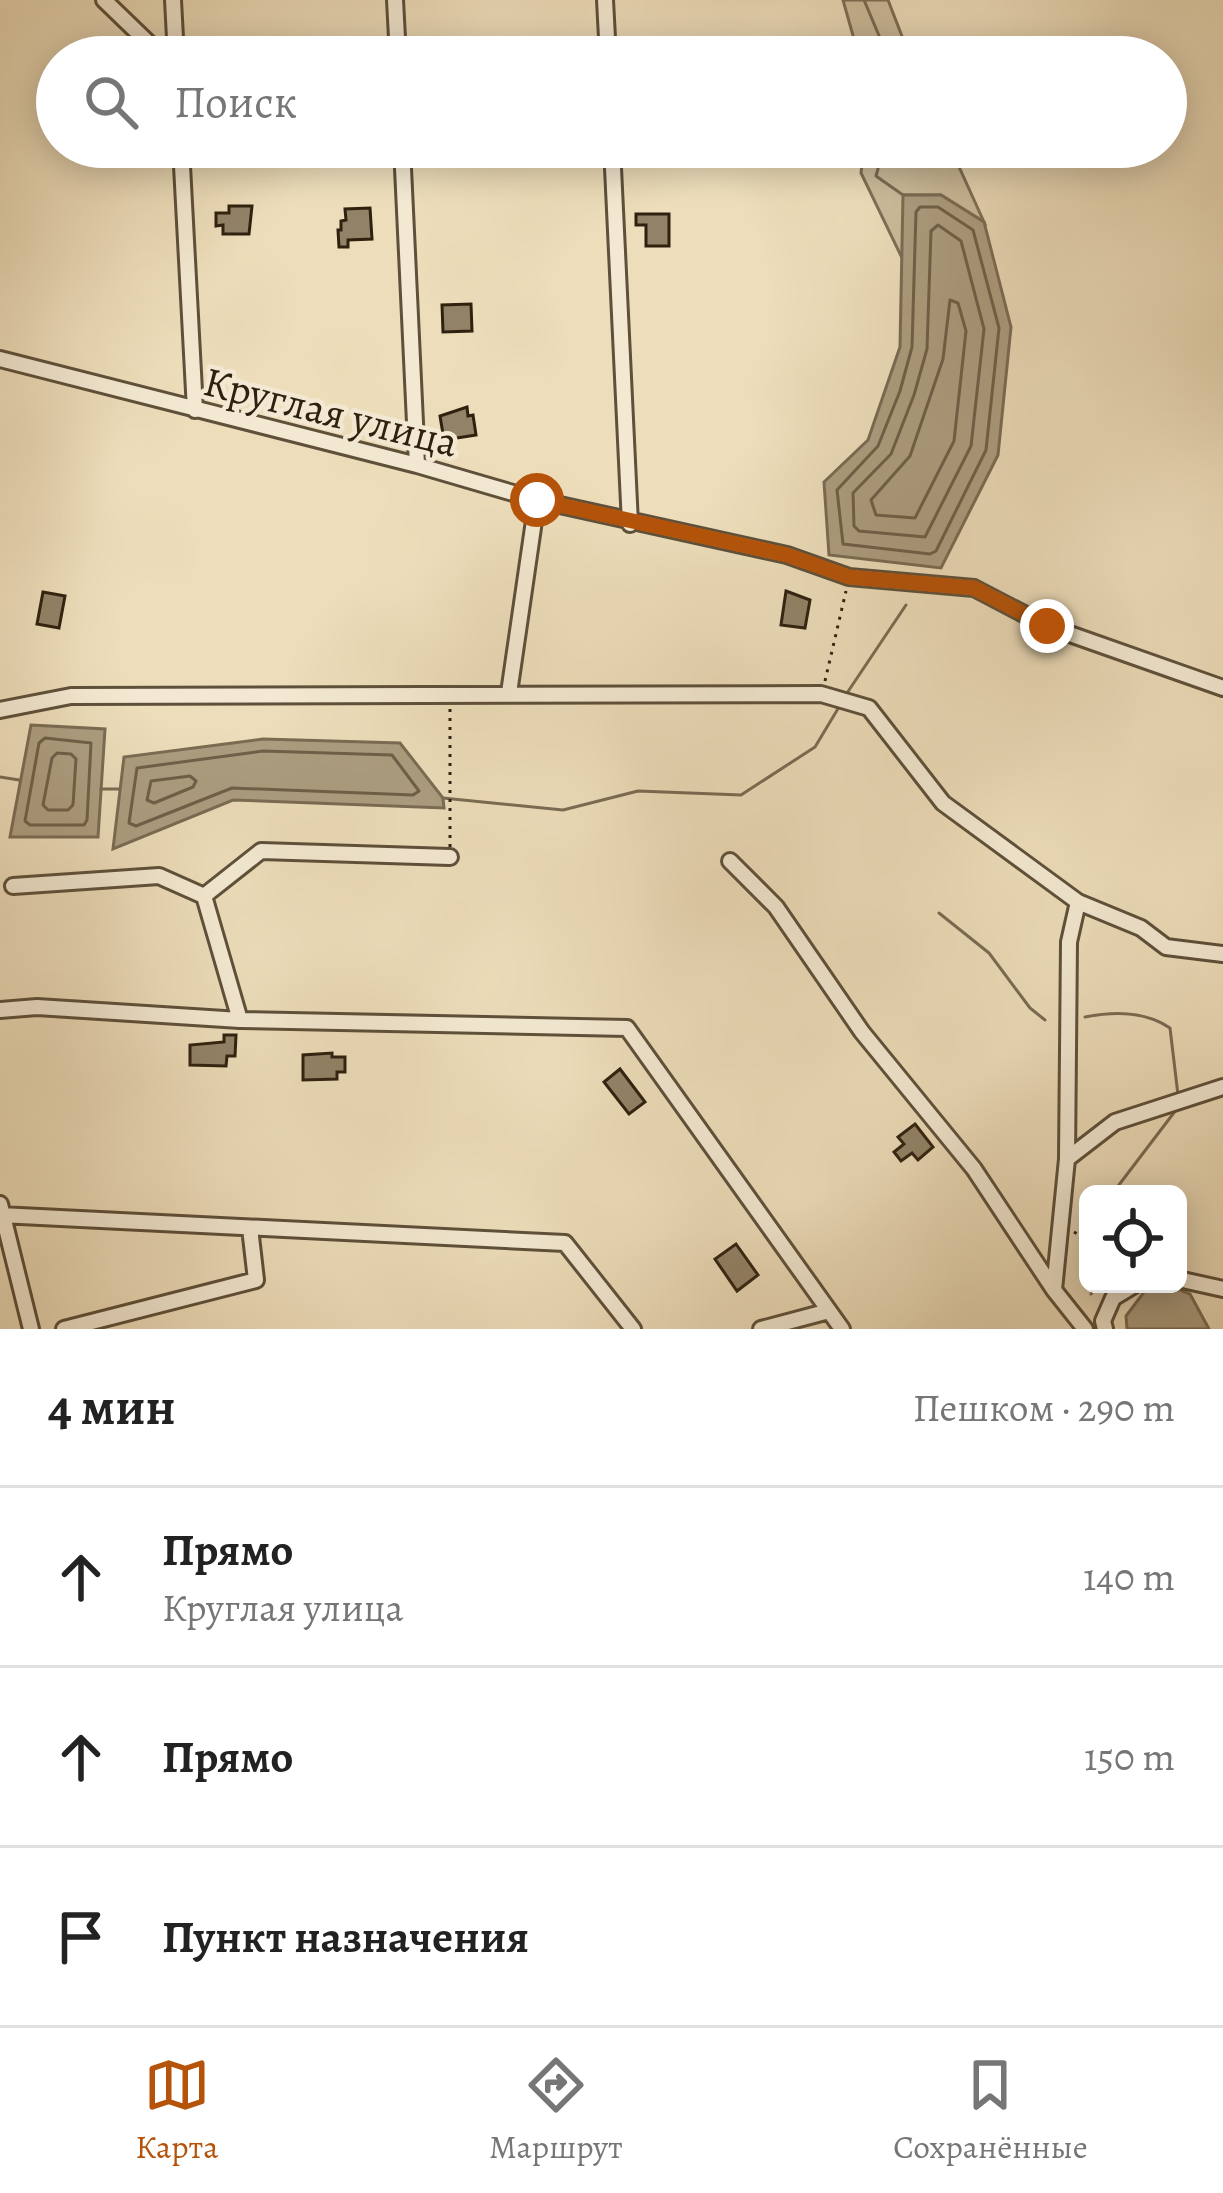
<!DOCTYPE html>
<html lang="ru">
<meta charset="utf-8">
<style>
:root{--surface:#fff;--page:#f6f6f6;--text:#222;--muted:#767676;--line:#e0e0e0;--accent:#b45309}
body{margin:0;font-family:Alegreya,serif;background:var(--page);color:var(--text)}
.controls{position:absolute;right:36px;bottom:36px;display:grid;overflow:hidden;border-radius:18px;box-shadow:0 6px 30px #0003}
.controls button{width:108px;height:108px;display:grid;place-items:center;padding:0;border:0;border-bottom:3px solid var(--line);background:var(--surface);color:var(--text);font:60px sans-serif}
.stop{position:absolute;width:36px;height:36px;margin:-27px;border:9px solid #b45309;border-radius:50%;background:#fff}
.stop.end{background:#b45309;border-color:#fff;box-shadow:0 3px 12px #0008}
.list{margin:0;padding:0;list-style:none}
h2{display:flex;justify-content:space-between;align-items:center;height:156px;margin:0;padding:0 48px;font-size:51px}
h2 small{font-size:39px;font-weight:400;color:var(--muted)}
.list li{display:grid;grid-template-columns:78px 1fr auto;gap:36px;align-items:center;box-sizing:border-box;height:180px;padding:0 48px;border-top:3px solid var(--line)}
.list b{display:block;font-size:45px;white-space:nowrap}
.list p{margin:0;font-size:39px;white-space:nowrap;color:var(--muted)}
.list em{font-size:39px;font-style:normal;color:var(--muted)}
.icon{flex:none;width:66px;height:66px;fill:none;stroke:currentColor;stroke-width:2;stroke-linecap:round;stroke-linejoin:round}
.map{position:relative;flex:none;width:1223px;height:1329px;overflow:hidden}
.search{position:absolute;background:var(--surface);box-shadow:0 6px 30px #0003;left:36px;right:36px;top:36px;height:132px;display:flex;align-items:center;gap:30px;box-sizing:border-box;padding:0 42px;border-radius:66px;color:var(--muted);font-size:45px}
.sheet{height:696px;background:var(--surface)}
nav{display:flex;justify-content:space-around;align-items:center;box-sizing:border-box;height:168px;border-top:3px solid var(--line);background:var(--surface);font-size:33px;color:var(--muted)}
nav a{display:grid;justify-items:center;gap:6px}
nav .on{color:var(--accent)}
.map>svg:first-child{display:block}
.green{fill:#cdbd9d;stroke:#7e6f56;stroke-width:3}
.water{fill:#ac9d80;stroke:#7a6b53;stroke-width:3}
.lines{fill:none;stroke-linecap:round;stroke-linejoin:round}
.shore{stroke:#6e5f48;stroke-width:3}
.stream{stroke:#7a6b53;stroke-width:3}
.building{fill:#928368;stroke:#2f210f;stroke-width:3}
.minor-casing{stroke:#5e503a;stroke-width:20}
.path{stroke:#2f210f;stroke-width:3;stroke-dasharray:3 6;stroke-linecap:butt}
.minor{stroke:#f3e9d2;stroke-width:14}
.route{stroke:#b45309;stroke-width:15}
.labels{text-anchor:middle;stroke-width:9;stroke-linejoin:round;paint-order:stroke}
.street-label{font-size:42px;fill:#2f210f;stroke:#f3e9d2}
</style>
<div class="map">
<svg width="1223" height="1329" viewBox="0 0 1223 1329">
<rect width="100%" height="100%" fill="#edddba"/>
<filter id="stains"><feTurbulence type="fractalNoise" baseFrequency=".00167" numOctaves="4"/><feColorMatrix values="0 0 0 0 .2 0 0 0 0 .09 0 0 0 0 .02 0 0 0 .5 -.17"/></filter>
<radialGradient id="worn" r=".72"><stop offset=".6" stop-color="#630" stop-opacity="0"/><stop offset="1" stop-color="#630" stop-opacity=".3"/></radialGradient>
<path class="green" d="M843 0H888L910 57H859Z
M864 147H950L984 222 941 195H904V262L861 173Z"/>
<path class="water" d="M903 195H941L984 222 1011 327 998 455 941 568 829 555 824 482 868 440 900 347Z
M31 725 105 729 98 837H10Z
M263 739 400 743 443 798 444 808 233 800 113 849 124 757Z
M1166 1284 1190 1294 1209 1329H1127L1126 1316 1147 1288Z"/>
<g class="lines">
<path class="shore" d="M920 207H938L973 230 999 328 986 450 936 551 930 554 843 544 837 490 878 446 900 391 912 347 916 212Z
M938 225 961 241 984 329 971 446 925 537 859 531 854 526 853 493 891 454 914 395 927 349 931 231Z
M950 300 958 303 966 331 954 441 915 518 876 515 871 500 910 456 943 359Z
M45 738 91 743 87 820 84 825H30L25 821 39 743Z
M263 751 392 755 419 791 413 795 232 788 136 826 129 823 137 768Z
M57 753 71 754 76 759 73 805 68 810H48L43 805 52 758Z
M190 776 196 781 193 787 154 803 147 800 151 781Z"/>
<path class="stream" d="M864 0 888 57
M884 147 876 176 903 195
M847 693 906 605
M0 777 19 780
M101 789H120
M443 798 563 810 638 791 741 795 815 747 839 707
M939 913 989 953 1030 1008 1045 1020
M1085 1017C1115 1011 1145 1011 1170 1028L1178 1095
M1112 1194 1176 1110
M1091 1294 1097 1284"/>
</g>
<path class="building" d="M229 206H252L249 234H223V225L216 226V213H229Z
M370 208 372 239 348 240V247H339L338 230H341V221L346 220 345 209Z
M636 214H669V246H646V225H636Z
M471 304 472 331 443 332 442 305Z
M467 407 468 416 473 415 476 435 444 440 440 416Z
M786 591 810 600 805 628 781 625Z
M43 592 65 596 59 628 37 624Z
M224 1035H236L235 1056H227L226 1066 190 1065V1045L224 1042Z
M332 1053V1057H345V1072H337V1079L303 1080V1055Z
M620 1069 645 1102 629 1114 604 1082Z
M915 1124 933 1147 918 1160 912 1153 901 1161 894 1152 904 1144 898 1137Z
M736 1244 758 1275 737 1291 715 1259Z"/>
<g class="lines">
<g class="minor-casing">
<path id="minor" d="M104 0 163 57
M173 0 176 57
M395 0 398 57
M605 0 608 57
M181 147 195 410
M402 147 417 465
M612 147 630 524
M0 359 417 465 537 500 787 555 849 577 974 588 1047 626 1223 688
M509 693 537 500
M0 710 71 696 821 694 869 708 943 803 1078 902 1141 928 1166 947 1223 954
M730 861 776 907 862 1032 974 1169 1054 1290 1085 1329
M13 886 159 876 204 896
M0 1010 37 1007 240 1020 627 1028 842 1329
M240 1020 204 896 261 851 450 857
M1067 1159 1115 1122 1223 1087
M0 1204 31 1329
M0 1215 565 1243 633 1329
M1178 1279 1223 1289
M1054 1290 1067 1159 1069 942 1078 902
M64 1329 256 1280 250 1228
M761 1329 829 1311
M1105 1329 1103 1321 1113 1298 1136 1284"/>
</g>
<path class="path" d="M825 681 846 591
M450 847V707
M1074 1232 1088 1240"/>
<use href="#minor" class="minor"/>
</g>
<g class="lines">
<path class="route" d="M537 500 787 555 849 577 974 588 1047 626"/>
</g>
<g class="labels">
<g class="street-label">
<text transform="translate(331 411) rotate(14)" y="15">Круглая улица</text>
</g>
</g>
<rect width="100%" height="100%" filter="url(#stains)"/>
<rect width="100%" height="100%" fill="url(#worn)"/>
</svg>
<div class="controls">
<button><svg class="icon" aria-label="locate" viewBox="0 0 24 24"><circle cx="12" cy="12" r="6"/><path d="M12 2v4M12 18v4M2 12h4M18 12h4"/></svg></button>
</div>
<div class="stop" style="left:537px;top:500px"></div>
<div class="stop end" style="left:1047px;top:626px"></div>
<div class="search"><svg class="icon" aria-label="search" viewBox="0 0 24 24"><circle cx="10" cy="10" r="6"/><path d="M15 15l6 6"/></svg>Поиск</div>
</div>
<section class="sheet">
<h2>4 мин<small>Пешком · 290 m</small></h2>
<ul class="list">
<li><svg class="icon" aria-label="ahead" viewBox="0 0 24 24"><path d="M12 20V5M6 11l6-6 6 6"/></svg><div><b>Прямо</b><p>Круглая улица</p></div><em>140 m</em></li>
<li><svg class="icon" aria-label="ahead" viewBox="0 0 24 24"><path d="M12 20V5M6 11l6-6 6 6"/></svg><div><b>Прямо</b></div><em>150 m</em></li>
<li><svg class="icon" aria-label="arrive" viewBox="0 0 24 24"><path d="M6 21V4h12l-3 4 3 4H6"/></svg><div><b>Пункт назначения</b></div></li>
</ul>
</section>
<nav>
<a class="on"><svg class="icon" aria-label="map" viewBox="0 0 24 24"><path d="M3 6l6-2 6 2 6-2v14l-6 2-6-2-6 2zM9 4v14M15 6v14"/></svg>Карта</a>
<a><svg class="icon" aria-label="directions" viewBox="0 0 24 24"><path d="M12 3l9 9-9 9-9-9zM9 14v-3h6M13 9l2 2-2 2"/></svg>Маршрут</a>
<a><svg class="icon" aria-label="saved" viewBox="0 0 24 24"><path d="M7 4h10v16l-5-4-5 4z"/></svg>Сохранённые</a>
</nav>
